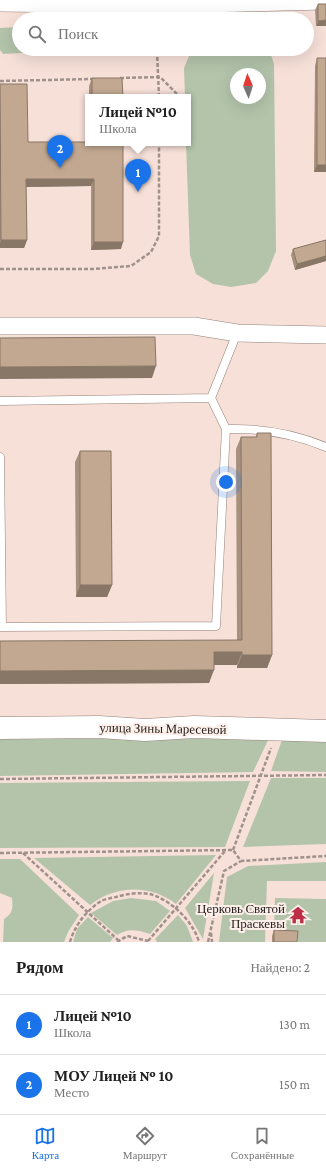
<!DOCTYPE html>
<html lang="ru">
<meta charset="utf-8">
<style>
:root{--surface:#fff;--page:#f2f2f2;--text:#222;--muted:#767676;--line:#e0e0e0;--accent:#1a73e8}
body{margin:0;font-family:"Crimson Pro",serif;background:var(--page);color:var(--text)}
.compass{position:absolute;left:230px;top:68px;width:36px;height:36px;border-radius:50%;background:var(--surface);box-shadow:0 4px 16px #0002;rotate:357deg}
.you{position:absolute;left:226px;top:482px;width:14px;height:14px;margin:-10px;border:3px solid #fff;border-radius:50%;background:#1a73e8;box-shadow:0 0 0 6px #1a73e833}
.badge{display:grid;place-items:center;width:26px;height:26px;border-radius:50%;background:var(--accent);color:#fff;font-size:13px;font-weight:700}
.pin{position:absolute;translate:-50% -33px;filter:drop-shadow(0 1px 2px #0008)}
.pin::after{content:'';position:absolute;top:21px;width:14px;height:12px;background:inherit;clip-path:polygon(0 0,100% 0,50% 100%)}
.popup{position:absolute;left:85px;top:94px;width:106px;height:52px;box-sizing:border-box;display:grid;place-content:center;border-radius:0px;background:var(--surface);filter:drop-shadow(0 1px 3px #0005);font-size:13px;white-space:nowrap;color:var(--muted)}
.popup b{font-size:15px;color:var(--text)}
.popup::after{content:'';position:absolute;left:50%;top:100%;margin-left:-8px;border:8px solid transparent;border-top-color:var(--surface)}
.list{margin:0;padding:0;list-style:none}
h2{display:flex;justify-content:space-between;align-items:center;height:52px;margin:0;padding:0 16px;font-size:17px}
h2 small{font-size:13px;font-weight:400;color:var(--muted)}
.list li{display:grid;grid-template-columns:26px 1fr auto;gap:12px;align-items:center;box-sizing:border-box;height:60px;padding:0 16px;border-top:1px solid var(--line)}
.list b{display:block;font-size:15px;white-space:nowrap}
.list p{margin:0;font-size:13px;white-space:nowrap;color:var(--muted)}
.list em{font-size:13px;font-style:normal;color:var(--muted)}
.icon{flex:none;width:22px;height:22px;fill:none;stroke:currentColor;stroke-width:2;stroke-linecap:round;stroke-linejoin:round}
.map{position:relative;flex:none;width:326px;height:942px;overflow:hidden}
.search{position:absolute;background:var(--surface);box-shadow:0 4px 16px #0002;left:12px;right:12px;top:12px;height:44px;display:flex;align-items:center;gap:10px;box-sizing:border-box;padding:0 14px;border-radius:22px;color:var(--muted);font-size:15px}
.sheet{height:172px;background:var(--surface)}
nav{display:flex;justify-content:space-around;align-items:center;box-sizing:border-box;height:56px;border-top:1px solid var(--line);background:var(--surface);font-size:11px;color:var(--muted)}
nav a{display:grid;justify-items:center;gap:2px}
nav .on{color:var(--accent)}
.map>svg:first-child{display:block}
.green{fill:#b3c4ab;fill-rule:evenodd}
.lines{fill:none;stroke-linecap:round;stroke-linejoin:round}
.lane-casing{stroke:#95817a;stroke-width:9}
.street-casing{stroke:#95817a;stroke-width:18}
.secondary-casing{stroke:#95817a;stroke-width:23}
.path{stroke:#a1918b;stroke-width:2.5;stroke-dasharray:4 2;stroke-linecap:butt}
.lane{stroke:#fff;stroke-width:8}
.street{stroke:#fff;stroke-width:17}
.secondary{stroke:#fff;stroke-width:22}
.wall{fill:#a7907d}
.shaded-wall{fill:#887666}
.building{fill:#c2a891;stroke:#887666}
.labels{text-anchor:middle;stroke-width:4;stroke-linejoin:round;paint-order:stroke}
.street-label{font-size:13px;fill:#231b18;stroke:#fdf0eb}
.poi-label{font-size:13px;fill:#231b18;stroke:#fdf0eb;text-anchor:end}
</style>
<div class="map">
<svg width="326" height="942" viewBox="0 0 326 942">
<rect width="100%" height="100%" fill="#f6e0d8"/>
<path class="green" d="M19 27V49H94L3 54 0 50V28Z
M192 49H269L274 64 276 251 268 271 256 283 231 287 213 284 196 274 190 255 186 143H188V97H185L184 68ZM236 74H260V98H236Z
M0 734 270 736 253 772 0 776Z
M283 737 326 738V772L271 771Z
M271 778H326V844L243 847Z
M250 781 225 847 0 848V783Z
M216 855 176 904C151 884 115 885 90 905L34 858Z
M0 859H20L79 915 68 932 64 942H3L4 919C13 913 13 908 12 898L0 893Z
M326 862V881H267L265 942H219L227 877 248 866Z
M214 873 203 939 185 908Z
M131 898 156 901 170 911 150 934C137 930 129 928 117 935L91 913 113 901Z
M275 898 326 899V942H298L297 931H274Z
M178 915 187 926 193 942H157L155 939Z
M88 917 113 938 110 942H73L77 929Z"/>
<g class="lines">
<g class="lane-casing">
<path id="lane" d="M0 401 211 398
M226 429C261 428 293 433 326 447
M0 457 2 627
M0 627 216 626 226 429 211 398 237 333"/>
</g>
<g class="street-casing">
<path id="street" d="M0 3 155 5 326 1
M0 326H194L237 333 326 335"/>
</g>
<g class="secondary-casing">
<path id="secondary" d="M0 728 99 727 145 730 194 727 326 731"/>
</g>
<path class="path" d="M157 51 159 97
M120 78 160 77 180 97
M0 81 93 79
M0 269H93L131 266 151 252 159 236V143
M0 779 326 775
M233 850 271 748
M0 853 233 850 241 861 326 856
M23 853 118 940
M211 933 212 942
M148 941 225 851
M70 942C75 925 86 911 101 901 105 899 111 898 116 897 126 894 139 892 150 894 171 900 193 921 199 942
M117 942 127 936 148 941
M208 942 224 871 241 861"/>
<use href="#lane" class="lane"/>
<use href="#street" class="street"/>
<use href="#secondary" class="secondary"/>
</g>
<path class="wall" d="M318 4H326L316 26 315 10Z
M317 58 326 172H314L315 66Z
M92 78 123 97H89V86Z
M0 84 28 142H88L121 249 91 250V186L26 187 27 240 24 248H0Z
M326 240V261L295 270 291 255 293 249Z
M257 433 272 655 267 668H237V665H214L209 683 0 684 237 640 236 449 241 437H256Z
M80 451 112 585 107 597H76L75 462Z
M274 930 297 942H272V936Z"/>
<path class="shaded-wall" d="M326 20V26H316L318 21Z
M317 165H326V172H314Z
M26 179H94L91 186 24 187Z
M1 240H27L24 248H0V243Z
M94 242H123L121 249 91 250Z
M326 256V261L295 270 297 264Z
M156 366 152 378 0 379V367Z
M80 585H112L107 597H76Z
M214 652H242L237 665H209Z
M242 655H272L267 668H237Z
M214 670 209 683 0 684V671Z"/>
<path class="building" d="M318 4H326V20L318 21Z
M317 58H326V165H317Z
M92 78H122L123 97H92Z
M0 84H27L28 142H88V143H123V242H94V179H26L27 240H1Z
M326 240V256L297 264 293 249Z
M155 337 156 366 0 367V338Z
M257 433H271L272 655H242V652H214V670L0 671V641L242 640 241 437H257Z
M80 451H111L112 585H80Z
M274 930 298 931 297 942H274Z"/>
<defs>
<g id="temple-bare" transform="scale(1.38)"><path d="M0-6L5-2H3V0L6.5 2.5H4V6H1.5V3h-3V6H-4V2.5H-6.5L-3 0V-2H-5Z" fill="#bf2e47" stroke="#fdf0eb" stroke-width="2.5" paint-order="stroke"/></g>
</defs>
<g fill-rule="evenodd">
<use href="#temple-bare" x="298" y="915"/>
</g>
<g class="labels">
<g class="street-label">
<text transform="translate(163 728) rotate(1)" y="5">улица Зины Маресевой</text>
</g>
<g class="poi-label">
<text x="285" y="913">Церковь Святой<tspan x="285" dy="15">Праскевы</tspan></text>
</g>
</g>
</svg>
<svg class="compass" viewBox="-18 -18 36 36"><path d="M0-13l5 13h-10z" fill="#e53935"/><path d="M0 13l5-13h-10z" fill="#767676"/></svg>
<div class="you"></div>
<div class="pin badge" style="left:138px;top:192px">1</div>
<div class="popup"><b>Лицей №10</b>Школа</div>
<div class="pin badge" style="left:60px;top:168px">2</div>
<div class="search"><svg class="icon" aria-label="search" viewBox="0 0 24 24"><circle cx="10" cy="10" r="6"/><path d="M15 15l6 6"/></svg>Поиск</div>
</div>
<section class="sheet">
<h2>Рядом<small>Найдено: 2</small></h2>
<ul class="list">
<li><span class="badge">1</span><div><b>Лицей №10</b><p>Школа</p></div><em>130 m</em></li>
<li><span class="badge">2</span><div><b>МОУ Лицей № 10</b><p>Место</p></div><em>150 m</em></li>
</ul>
</section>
<nav>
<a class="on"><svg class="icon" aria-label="map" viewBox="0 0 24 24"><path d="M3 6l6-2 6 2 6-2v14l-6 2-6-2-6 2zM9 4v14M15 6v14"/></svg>Карта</a>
<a><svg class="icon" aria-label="directions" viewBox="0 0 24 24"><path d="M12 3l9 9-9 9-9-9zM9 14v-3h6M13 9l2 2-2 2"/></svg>Маршрут</a>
<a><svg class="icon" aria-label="saved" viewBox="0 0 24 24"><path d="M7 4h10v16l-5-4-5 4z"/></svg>Сохранённые</a>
</nav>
